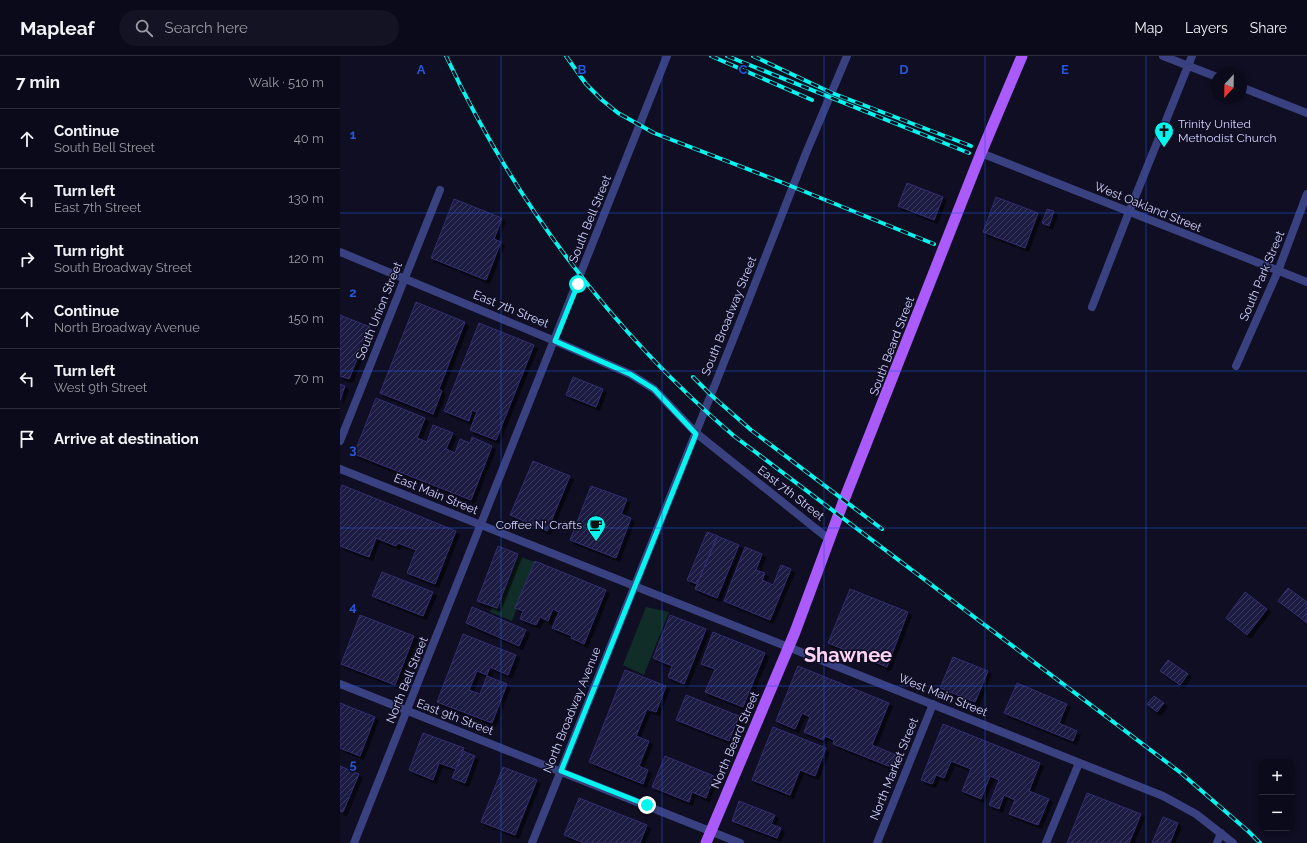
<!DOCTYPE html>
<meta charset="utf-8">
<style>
:root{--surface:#0b0a1a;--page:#141323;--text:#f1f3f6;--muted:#9a9aa2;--line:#2b2b39}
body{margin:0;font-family:Raleway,sans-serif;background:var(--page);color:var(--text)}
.controls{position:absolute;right:12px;bottom:12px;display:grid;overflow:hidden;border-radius:8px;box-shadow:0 2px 6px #0003}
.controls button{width:36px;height:36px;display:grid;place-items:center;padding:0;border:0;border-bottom:1px solid var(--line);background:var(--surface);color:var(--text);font:20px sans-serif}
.compass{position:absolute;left:871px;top:12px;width:36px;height:36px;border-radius:50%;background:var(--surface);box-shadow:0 2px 6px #0003;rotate:202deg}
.stop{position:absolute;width:12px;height:12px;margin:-9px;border:3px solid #05f6ef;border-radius:50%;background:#fff}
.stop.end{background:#05f6ef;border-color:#fff;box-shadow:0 1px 4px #0008}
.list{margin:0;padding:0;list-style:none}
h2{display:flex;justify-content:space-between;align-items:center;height:52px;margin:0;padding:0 16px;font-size:17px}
h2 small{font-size:13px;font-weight:400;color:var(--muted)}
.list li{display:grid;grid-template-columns:26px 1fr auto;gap:12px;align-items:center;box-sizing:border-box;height:60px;padding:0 16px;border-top:1px solid var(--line)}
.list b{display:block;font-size:15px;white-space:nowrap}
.list p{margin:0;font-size:13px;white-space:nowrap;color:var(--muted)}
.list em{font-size:13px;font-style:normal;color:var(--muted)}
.icon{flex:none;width:22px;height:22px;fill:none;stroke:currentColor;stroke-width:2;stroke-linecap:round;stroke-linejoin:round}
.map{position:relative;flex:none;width:967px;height:787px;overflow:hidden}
header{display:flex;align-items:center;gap:24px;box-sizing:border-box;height:56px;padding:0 20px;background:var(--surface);border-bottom:1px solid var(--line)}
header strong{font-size:19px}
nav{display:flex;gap:22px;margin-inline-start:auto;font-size:14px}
.search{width:280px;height:36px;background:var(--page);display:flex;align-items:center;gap:10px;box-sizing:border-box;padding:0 14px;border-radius:22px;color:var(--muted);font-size:15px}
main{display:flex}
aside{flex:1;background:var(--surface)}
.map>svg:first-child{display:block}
.green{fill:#112d28}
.building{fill:url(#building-hatch);stroke:#322d6f;filter:url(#shadow)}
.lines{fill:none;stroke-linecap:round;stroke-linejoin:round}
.minor{stroke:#3a4181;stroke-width:8}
.tertiary{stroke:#3a4181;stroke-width:8}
.primary{stroke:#ab5afc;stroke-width:11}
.rail-casing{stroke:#05f6ef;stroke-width:4}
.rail{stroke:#0f0e23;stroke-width:2.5;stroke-dasharray:8;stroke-linecap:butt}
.route{stroke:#05f6ef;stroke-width:5}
.grid{fill:none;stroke:#2655da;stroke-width:1;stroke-opacity:0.55}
.labels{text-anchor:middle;stroke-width:3;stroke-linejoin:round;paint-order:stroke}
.poi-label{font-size:12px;fill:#d1d2fe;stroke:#0f0e23;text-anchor:start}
.street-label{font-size:12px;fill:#d1d2fe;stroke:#0f0e23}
.town-label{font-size:20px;font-weight:bold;fill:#fed3f4;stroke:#0f0e23}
.grid-label{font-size:13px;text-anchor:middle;font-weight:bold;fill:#2655da;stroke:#0f0e23;stroke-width:3;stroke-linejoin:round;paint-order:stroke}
</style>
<header>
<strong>Mapleaf</strong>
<div class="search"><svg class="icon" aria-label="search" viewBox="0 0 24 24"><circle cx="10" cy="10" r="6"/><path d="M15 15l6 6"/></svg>Search here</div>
<nav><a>Map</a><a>Layers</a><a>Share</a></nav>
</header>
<main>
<aside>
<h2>7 min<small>Walk · 510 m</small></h2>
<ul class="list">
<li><svg class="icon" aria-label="ahead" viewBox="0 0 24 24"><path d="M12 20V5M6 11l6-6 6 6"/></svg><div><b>Continue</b><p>South Bell Street</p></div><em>40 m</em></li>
<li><svg class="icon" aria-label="left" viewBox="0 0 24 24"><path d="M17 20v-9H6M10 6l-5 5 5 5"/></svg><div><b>Turn left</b><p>East 7th Street</p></div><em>130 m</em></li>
<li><svg class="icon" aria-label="right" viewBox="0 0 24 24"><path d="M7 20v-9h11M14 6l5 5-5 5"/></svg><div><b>Turn right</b><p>South Broadway Street</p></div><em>120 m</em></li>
<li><svg class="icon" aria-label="ahead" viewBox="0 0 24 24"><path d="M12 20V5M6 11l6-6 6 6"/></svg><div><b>Continue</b><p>North Broadway Avenue</p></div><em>150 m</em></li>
<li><svg class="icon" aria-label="left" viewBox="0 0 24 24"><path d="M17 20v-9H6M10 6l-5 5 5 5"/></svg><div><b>Turn left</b><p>West 9th Street</p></div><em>70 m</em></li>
<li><svg class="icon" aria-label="arrive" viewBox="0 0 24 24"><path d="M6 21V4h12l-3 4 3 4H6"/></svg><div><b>Arrive at destination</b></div></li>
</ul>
</aside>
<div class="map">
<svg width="967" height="787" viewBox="0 0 967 787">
<defs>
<pattern id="building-hatch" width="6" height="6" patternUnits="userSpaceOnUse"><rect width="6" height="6" fill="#1e1b43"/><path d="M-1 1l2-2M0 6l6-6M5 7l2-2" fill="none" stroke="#3e3b5f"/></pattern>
<filter id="shadow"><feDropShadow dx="3.5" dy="3.5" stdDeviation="0" flood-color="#0009"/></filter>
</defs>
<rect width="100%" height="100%" fill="#0f0e23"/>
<path class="green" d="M173 498 195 506 172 565 150 556Z
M306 551 329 556 304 619 283 609Z"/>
<path class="building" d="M567 127 603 141 594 164 558 150Z
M656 141 698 157 685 192 643 176Z
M114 143 162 162 154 183 161 186 146 224 91 202Z
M707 153 714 155 709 170 702 167Z
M76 246 125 266 99 333 102 335 93 358 40 337Z
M0 259 30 271 9 323 0 320Z
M139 267 194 289 156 384 130 374 137 356 132 354 129 365 104 355Z
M233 321 263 333 256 351 226 339Z
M0 328 5 330 0 344Z
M36 342 85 362 77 382 87 386 93 369 113 377 106 393 115 397 120 383 130 387 132 381 152 390 131 444 14 398Z
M193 405 230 420 207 475 170 459Z
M2 429 116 475 95 528 67 517 76 494 58 487 56 490 36 482 29 501 0 490V435Z
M251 430 287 443 281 458 291 462 276 502 230 484Z
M367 476 378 480 357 528 347 524Z
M377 480 399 489 377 542 355 533Z
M158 490 178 498 157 552 137 545Z
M405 491 422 498 416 514 425 517 422 524 433 529 441 509 451 513 430 564 384 545Z
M195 505 266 534 244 588 231 582 232 580 212 572 219 556 213 553 208 565 200 561 196 569 180 563 183 555 175 552Z
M42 516 93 536 83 560 32 540Z
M948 532 967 546V567L938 545Z
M510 533 568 556 547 611 488 587Z
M905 536 927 553 907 579 886 562Z
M132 551 186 574 179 590 126 567Z
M20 559 74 580 55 629 1 608Z
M330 559 366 573 344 628 328 621 332 610 313 602Z
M373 576 425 597 403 651 365 636 375 613 361 608Z
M123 578 176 599 168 619 150 611 147 619 137 615 129 634 140 638 147 620 167 628 152 667 97 646Z
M613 601 648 615 635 646 600 632Z
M828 604 848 618 840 629 820 615Z
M458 610 549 647 532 689 556 699 551 711 493 688 494 684 485 680 483 684 464 676 470 661 462 657 455 673 436 665Z
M285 614 326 630 316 656 307 653 296 680 309 685 299 710 308 714 303 728 249 706Z
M677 627 727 648 719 667 737 675 733 685 664 657Z
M346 639 399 660 389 685 336 664Z
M814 640 824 647 817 656 807 648Z
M0 647 35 661 20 700 0 692Z
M603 668 700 707 689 735 709 743 698 769 669 758 675 744 664 739 659 753 649 749 659 724 650 720 641 743 622 735 631 713 611 705 604 722 596 719 592 728 581 724Z
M433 671 486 692 475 720 460 714 450 739 412 724Z
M83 677 124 692 116 713 99 707 93 724 69 714Z
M123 695 135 700 125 727 112 722Z
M325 700 374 720 366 742 352 736 349 746 312 731Z
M0 710 19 718 3 756 0 755Z
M163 711 197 724 175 779 141 766Z
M747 737 801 758 789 787H727Z
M239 742 307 769 300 787H244L224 779Z
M399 745 435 759 431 768 441 772 437 782 392 765Z
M823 761 838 767 830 787H812Z"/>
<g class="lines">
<path class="minor" d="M823 0 877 21
M901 31 967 57
M641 97 967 226
M0 196 215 285 290 318 314 333 356 377 490 484
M752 251 789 156 852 0
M896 310 938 215 967 138
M0 385 100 134
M0 628C134 681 267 734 400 787
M14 787 327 0
M537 787 593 648
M706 787 739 707
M877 787 881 777"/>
<path class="tertiary" d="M0 413 823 740 856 758 893 787
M192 787 400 266 466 97 507 0"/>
<path class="primary" d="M366 787 455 576 504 444 641 97 682 0"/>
<g class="rail-casing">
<path id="rail" d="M106 0C174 145 272 276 394 380L841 717 908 775 920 787
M226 0 246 28 262 44 278 57 314 77 441 126 594 188
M371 0 472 44
M387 0 629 97
M413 0 492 37 631 90
M353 321 371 339 411 374 542 473"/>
</g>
<use href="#rail" class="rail"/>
</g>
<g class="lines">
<path class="route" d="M238 228 215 285 290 318 314 333 356 378 221 715 307 749"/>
</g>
<path class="grid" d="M161 0V787M322 0V787M484 0V787M645 0V787M806 0V787M0 157H967M0 315H967M0 472H967M0 630H967"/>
<defs>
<g id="church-pin" transform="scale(1)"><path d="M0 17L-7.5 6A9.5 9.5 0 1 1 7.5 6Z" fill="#05f6ef" stroke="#0f0e23"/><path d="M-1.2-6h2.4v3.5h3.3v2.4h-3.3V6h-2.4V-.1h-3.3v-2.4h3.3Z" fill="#111"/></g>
<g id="cafe-pin" transform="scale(1)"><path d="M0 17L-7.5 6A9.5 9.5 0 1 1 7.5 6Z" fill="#05f6ef" stroke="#0f0e23"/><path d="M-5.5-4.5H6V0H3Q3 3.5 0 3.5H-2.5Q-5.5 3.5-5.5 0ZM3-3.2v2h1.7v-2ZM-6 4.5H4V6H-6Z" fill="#111"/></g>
</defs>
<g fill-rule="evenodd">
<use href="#church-pin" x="824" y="75"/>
<use href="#cafe-pin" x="256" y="469"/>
</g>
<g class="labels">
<g class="poi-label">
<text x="838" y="72">Trinity United<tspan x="838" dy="14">Methodist Church</tspan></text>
<text x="242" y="473" text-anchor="end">Coffee N' Crafts</text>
</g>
<g class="street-label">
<text transform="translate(808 151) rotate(22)" y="4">West Oakland Street</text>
<text transform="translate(250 163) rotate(-68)" y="4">South Bell Street</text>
<text transform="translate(922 220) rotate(-67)" y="4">South Park Street</text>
<text transform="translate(171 253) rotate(22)" y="4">East 7th Street</text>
<text transform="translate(39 255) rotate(-68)" y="4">South Union Street</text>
<text transform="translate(389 260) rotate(-68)" y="4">South Broadway Street</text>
<text transform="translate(552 290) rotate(-69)" y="4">South Beard Street</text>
<text transform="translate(451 437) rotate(38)" y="4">East 7th Street</text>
<text transform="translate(96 438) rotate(22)" y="4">East Main Street</text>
<text transform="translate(67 624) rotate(-68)" y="4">North Bell Street</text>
<text transform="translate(603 639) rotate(22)" y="4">West Main Street</text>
<text transform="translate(232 654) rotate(-68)" y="4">North Broadway Avenue</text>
<text transform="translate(115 661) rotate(21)" y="4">East 9th Street</text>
<text transform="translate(395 684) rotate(-67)" y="4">North Beard Street</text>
<text transform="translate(554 713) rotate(-68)" y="4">North Market Street</text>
</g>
<g class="town-label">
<text x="508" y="606">Shawnee</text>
</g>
</g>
<g class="grid-label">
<text x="81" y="18">A</text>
<text x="242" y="18">B</text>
<text x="403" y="18">C</text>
<text x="564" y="18">D</text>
<text x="725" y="18">E</text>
<text x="13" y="83">1</text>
<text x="13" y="241">2</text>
<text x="13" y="398">3</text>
<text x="13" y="555">4</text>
<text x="13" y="713">5</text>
</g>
</svg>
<div class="controls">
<button>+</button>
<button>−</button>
</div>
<svg class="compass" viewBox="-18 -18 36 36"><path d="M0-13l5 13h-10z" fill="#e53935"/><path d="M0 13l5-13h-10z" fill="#9a9aa2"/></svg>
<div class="stop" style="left:238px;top:228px"></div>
<div class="stop end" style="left:307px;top:749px"></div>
</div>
</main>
